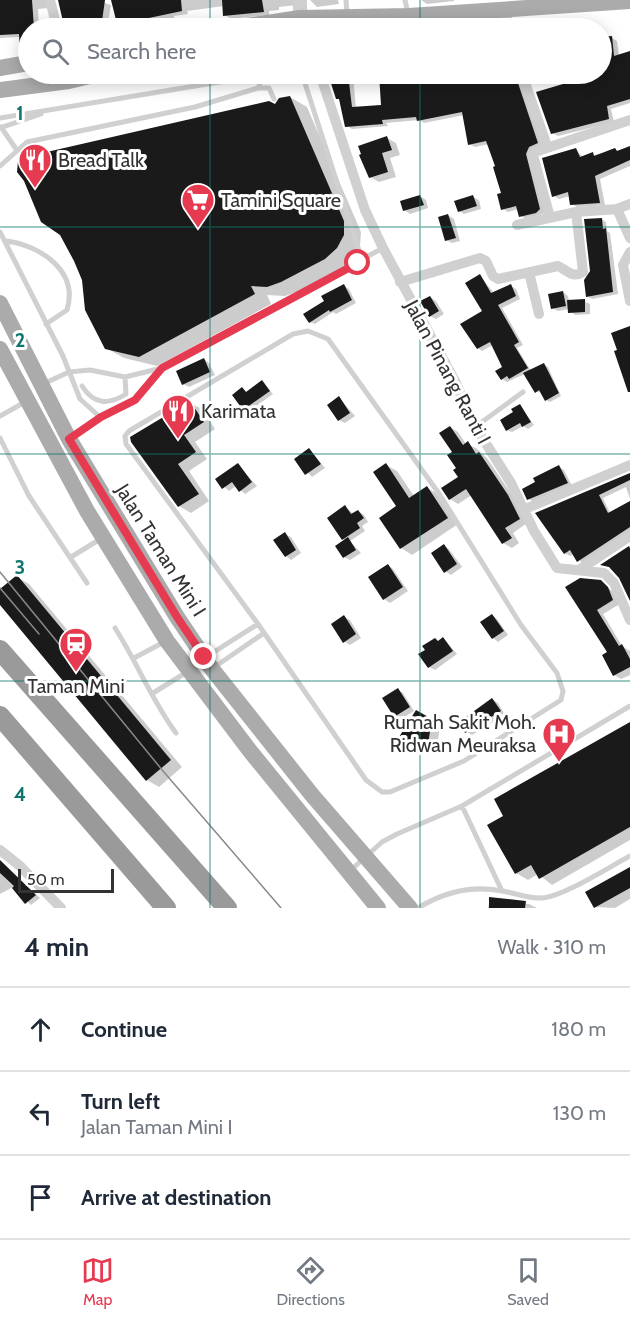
<!DOCTYPE html>
<meta charset="utf-8">
<style>
:root{--surface:#fff;--page:#f6f6f7;--text:#1f2937;--muted:#747a83;--line:#e0e1e3;--accent:#e53a4f}
body{margin:0;font-family:Cabin,sans-serif;background:var(--page);color:var(--text)}
.scale{position:absolute;left:18px;bottom:15px;width:96px;box-sizing:border-box;padding-left:6px;border:3px solid #333;border-top:0;font-size:16px;line-height:21px;white-space:nowrap;color:#333;-webkit-text-stroke:4px #fff;paint-order:stroke}
.stop{position:absolute;width:18px;height:18px;margin:-14px;border:4px solid #e53a4f;border-radius:50%;background:#fff}
.stop.end{background:#e53a4f;border-color:#fff;box-shadow:0 2px 6px #0008}
.list{margin:0;padding:0;list-style:none}
h2{display:flex;justify-content:space-between;align-items:center;height:78px;margin:0;padding:0 24px;font-size:26px}
h2 small{font-size:20px;font-weight:400;color:var(--muted)}
.list li{display:grid;grid-template-columns:39px 1fr auto;gap:18px;align-items:center;box-sizing:border-box;height:84px;padding:0 24px;border-top:2px solid var(--line)}
.list b{display:block;font-size:22px;white-space:nowrap}
.list p{margin:0;font-size:20px;white-space:nowrap;color:var(--muted)}
.list em{font-size:20px;font-style:normal;color:var(--muted)}
.icon{flex:none;width:33px;height:33px;fill:none;stroke:currentColor;stroke-width:2;stroke-linecap:round;stroke-linejoin:round}
.map{position:relative;flex:none;width:630px;height:908px;overflow:hidden}
.search{position:absolute;background:var(--surface);box-shadow:0 3px 15px #0003;left:18px;right:18px;top:18px;height:66px;display:flex;align-items:center;gap:15px;box-sizing:border-box;padding:0 21px;border-radius:33px;color:var(--muted);font-size:22px}
.sheet{height:330px;background:var(--surface)}
nav{display:flex;justify-content:space-around;align-items:center;box-sizing:border-box;height:84px;border-top:2px solid var(--line);background:var(--surface);font-size:16px;color:var(--muted)}
nav a{display:grid;justify-items:center;gap:3px}
nav .on{color:var(--accent)}
.map>svg:first-child{display:block}
.shadow{fill:#0003}
.building{fill:#1a1a1a}
.lines{fill:none;stroke-linecap:round;stroke-linejoin:round}
.service{stroke:#d0d0d0;stroke-width:5}
.minor{stroke:#d0d0d0;stroke-width:10}
.tertiary{stroke:#d0d0d0;stroke-width:14}
.primary{stroke:#ababab;stroke-width:16}
.motorway{stroke:#9a9a9a;stroke-width:20}
.tram{stroke:#888;stroke-width:1.5}
.route{stroke:#e53a4f;stroke-width:8}
.grid{fill:none;stroke:#0f766e;stroke-width:1.5;stroke-opacity:0.55}
.labels{text-anchor:middle;stroke-width:6;stroke-linejoin:round;paint-order:stroke}
.poi-label{font-size:20px;fill:#333;stroke:#fff;text-anchor:start}
.street-label{font-size:20px;fill:#333;stroke:#fff}
.grid-label{font-size:20px;text-anchor:middle;font-weight:bold;fill:#0f766e;stroke:#fff;stroke-width:6;stroke-linejoin:round;paint-order:stroke}
</style>
<div class="map">
<svg width="630" height="908" viewBox="0 0 630 908">
<rect width="100%" height="100%" fill="#fff"/>
<path class="shadow" d="M0 0H50L49 8 38 9 39 28H28V50L20 37 0 38Z
M59 0H96L111 5 107 28H72L65 25Z
M113 0H296L297 5 279 7V10L269 11V15L231 19 225 15 224 6 187 11 188 14 174 16V18L155 21 156 28H122Z
M310 0H338L339 4 317 7Z
M421 0H454V1L427 4Z
M500 22 507 28H466Z
M612 38 617 41 619 56 630 52V103L611 109 614 122 558 136 552 133 565 85 563 74H602V40Z
M329 74H365L353 75 356 109 383 107 381 74H522L543 146 535 150 545 213 526 219 521 216 519 209 508 212 503 209V194L497 167 489 144 475 147 469 144 464 115 424 123 419 120 386 123 388 126 352 129 347 126 341 100 338 98Z
M290 97 307 107 361 232 360 246 354 258 343 268 299 291 285 296 267 295 271 304 157 366 124 358 106 348 38 156 276 106Z
M387 138 396 143 400 155 390 158 396 177 379 182 370 177Z
M630 148V166L600 179 605 205 577 207 572 204 570 196 559 199 554 196 576 150 583 157Z
M420 196 426 200 428 208 410 214 404 210Z
M473 197 479 200 481 209 464 214 459 211Z
M448 215 454 219 460 241 452 243 446 240Z
M601 219 606 222 607 231 610 233 618 294 592 299 587 296Z
M480 276 494 293 511 286 516 289 520 299 502 308 523 345 517 348 531 371 544 365 548 367 561 396 550 402 546 400 542 392H536L525 374 507 382 502 379 504 368 493 345 482 351 478 348 484 311Z
M344 286 349 289 356 303 336 314 333 312 315 324 310 322 326 301Z
M563 292 568 296 569 301H584L590 304V314L575 315 569 309 558 311 552 308Z
M430 297 436 301 444 314 436 319 430 316Z
M204 359 209 363 215 375 189 387 183 384Z
M262 382 273 394 248 412 244 409 243 389 248 393Z
M339 398 355 416 345 423 339 420Z
M190 403 202 409 215 429 195 442 207 459 189 471 209 501 191 513 179 506 132 442Z
M520 406 534 425 528 429 523 426 512 432 507 430Z
M450 427 458 432 466 444 476 448 487 458 516 501 527 523 513 533 519 543 512 548 503 543 472 495 458 504 450 499 443 489 460 478Z
M310 450 325 468 312 477 296 460Z
M238 465 257 486 245 494 236 486 229 491 217 480Z
M386 465 397 471 414 496 427 488 438 494 458 524 412 555 401 548 381 518 398 507Z
M559 467 564 470 572 486 534 502 529 499 537 483Z
M630 475V499L626 487 603 498 610 513 630 503V533L583 564 574 554 570 556 565 553 537 514Z
M345 507 354 514 358 511 364 515 368 522 362 526 365 531 350 541 361 553 350 560 344 557 346 541 343 539Z
M285 534 291 537 301 553 291 560 286 556Z
M444 546 449 549 462 567 451 575 445 571Z
M388 565 393 569 408 591 390 603 384 599 370 577Z
M17 577 29 584 182 767 159 787 147 780 0 603V591Z
M600 582 615 593 620 604 603 614 622 646 630 651V675L621 679 614 675 609 653 567 588Z
M492 615 497 619 508 635 498 642 493 638Z
M344 617 350 620 361 638 350 645 344 641Z
M444 639 457 654 435 670 429 667 439 642Z
M398 690 403 693 414 711 401 719 395 716Z
M492 699 498 703 505 715 472 735 467 732Z
M416 712 440 726 436 754 409 741Z
M630 724V840L552 885 538 874 528 880 516 873 505 817Z
M2 863 40 898 31 905 13 887 0 894V866Z
M630 869V899L615 908 595 907Z
M490 899 529 904 537 908H488Z"/>
<path class="building" d="M0 0H32L34 28H28V53L20 54 19 34 0 35Z
M58 0H105L101 28H73L74 24 64 26Z
M111 0H181L182 11 149 18 152 28H134L133 24 118 28Z
M222 0H262L264 12 223 16Z
M612 36 614 56 630 51V99L607 106 609 119 551 134 536 92 563 84 562 74H602V37Z
M328 74H348L352 107 381 105 379 74H499L500 80 515 74 538 143 529 147 526 154 540 209 536 213 519 217 516 206 501 210 497 194 501 193 493 167 495 166 486 141 468 145 462 112 417 121 416 117 382 120 383 124 345 127 339 99H336Z
M290 96 344 221V235L337 248 325 259 281 282 267 287 251 286 255 294 139 357 105 349 85 310 82 280 74 261 60 235 41 222 24 181 17 172 18 161 27 153 38 154 269 101 275 104 279 98Z
M387 136 392 150 382 153 388 172 369 178 359 155 361 154 358 146Z
M630 146V160L595 176 600 203 570 205 568 192 552 197 542 158 576 148 580 157 593 152 594 156 615 148 617 151Z
M420 195 424 205 403 211 400 201Z
M473 195 477 206 458 212 454 201Z
M448 214 456 238 445 241 438 217Z
M602 218 603 229 606 228 613 292 586 297 584 280 590 271 584 219Z
M480 274 491 293 511 284 516 296 498 305 519 342 514 345 528 368 509 379 507 376 501 380 495 371 502 367 490 342 477 349 460 324 482 311 465 283Z
M344 284 352 300 330 312 329 310 309 323 303 314 324 301 321 296Z
M563 291 566 306 551 309 548 294Z
M430 296 439 311 429 317 420 301Z
M585 299V312L568 313 567 300Z
M630 326V392H628L614 351 617 350 611 333Z
M204 358 210 372 182 385 176 371Z
M544 363 559 393 545 401 539 390 535 393 523 373Z
M262 380 270 391 243 410 232 395 242 387 246 392Z
M339 396 350 413 338 421 327 405Z
M190 401 204 422 184 435 196 452 178 464 199 494 178 507 131 442 130 437Z
M520 404 531 422 522 427 520 423 506 431 500 420 513 412 511 409Z
M450 426 463 445 468 441 476 454 479 452 508 495 520 519 505 528 512 538 502 544 466 489 449 500 441 488 458 477 453 470 456 468 447 455 452 452 439 433Z
M309 448 321 464 305 475 294 459Z
M238 463 252 482 239 492 232 482 222 489 215 479Z
M386 463 409 498 427 486 448 518 400 549 379 518 396 506 373 472Z
M559 465 568 483 527 500 522 489 535 482 533 478Z
M630 473V480L599 495 608 513 630 501V527L577 562 570 550 564 554 535 513Z
M345 505 351 514 358 510 364 518 357 523 360 528 342 540 327 518Z
M285 532 296 550 285 557 273 540Z
M348 537 356 550 343 558 335 546Z
M444 544 457 564 444 573 431 553Z
M629 546 630 548V601L619 578 609 567 600 565Z
M388 564 403 587 383 600 368 577Z
M17 575 171 760 146 781 0 605V589Z
M580 578 601 580 608 587 613 600 597 610 619 646 622 644 630 659V667L613 676 602 655 607 652 565 587Z
M492 614 504 631 492 639 480 622Z
M344 615 356 634 343 643 331 624Z
M443 637 453 651 428 668 418 654 425 650 422 646 435 638 438 641Z
M398 688 410 707 394 717 382 698Z
M492 698 501 711 465 733 459 722Z
M416 710 432 719 427 750 399 737Z
M630 722V827L539 879 531 865 515 874 487 825 503 816 494 799Z
M0 860 36 895 25 904 12 888 14 886 0 873Z
M630 867V888L594 908 585 892Z
M489 897 526 901 525 908H489Z"/>
<g class="lines">
<path class="service" d="M346 0 347 14
M405 0 408 14
M265 74 258 88H269L274 99
M302 74 362 260
M261 80 273 74
M0 118 244 78 246 74
M1 127 16 149
M0 128 41 114
M0 166 27 142 195 107 258 88
M0 232 63 356 80 399 101 418
M6 241C40 245 79 271 67 310L46 324
M308 331 328 339 440 495 521 625 557 673 563 691 561 700 464 761 390 792H382L366 780 258 624 126 444 125 436 129 431 293 334Z
M43 384 69 372 90 370 125 377 162 368
M82 386C94 405 109 405 126 394L125 377
M0 416 25 402
M475 427 523 392
M71 437 101 418 135 400 162 368 383 248
M0 438 29 496 87 583
M71 557 102 538
M115 628C137 662 152 701 176 733
M206 657 258 624
M134 658 166 641
M213 668 264 633
M153 693 187 672
M462 806 502 891
M351 870 382 842 397 834 462 806 630 706
M418 908C444 892 472 885 502 891 516 893 528 899 543 898 564 896 609 867 630 856"/>
<path class="minor" d="M50 0 57 28
M505 8 509 28
M320 74 365 210 383 248 456 383 471 420 511 483 534 531 557 568 604 573 614 583 630 620
M522 74 547 146
M617 209 630 238
M550 217 533 155 535 152 630 120
M517 225 576 212 617 209 630 204
M630 252 623 265 630 301
M529 272 539 314
M400 282 480 258 486 261 493 276 498 279 558 266C567 270 573 279 583 272L576 212
M525 509 630 465
M579 570 630 536
M0 850 20 866 61 908"/>
<path class="tertiary" d="M300 0V18L305 28"/>
<path class="primary" d="M232 28 300 18 409 16 630 1
M343 28 372 23
M0 68 28 63
M0 90 69 81 98 74
M0 303 69 439 177 617 212 669 312 795 410 908
M0 349 87 511 167 641 250 751 378 908"/>
<path class="motorway" d="M0 650 227 908
M0 716 166 908"/>
<path class="tram" d="M0 572 163 771 281 908
M0 588 39 634"/>
</g>
<g class="lines">
<path class="route" d="M204 657 177 617 69 439 101 417 135 400 162 368 358 263"/>
</g>
<path class="grid" d="M210 0V28M420 0V28M210 74V908M420 74V908M0 227H630M0 454H630M0 681H630"/>
<defs>
<g id="restaurant-pin" transform="scale(1.725)"><path d="M0 17L-7.5 6A9.5 9.5 0 1 1 7.5 6Z" fill="#e53a4f" stroke="#fff"/><path d="M-5-6h1v4h1v-4h1v4h1v-4h1v5L-1.5 .5V6h-2V.5L-5-1ZM5-6V6H3V1.5H1.5Q1.5-4 5-6Z" fill="#fff"/></g>
<g id="supermarket-pin" transform="scale(1.725)"><path d="M0 17L-7.5 6A9.5 9.5 0 1 1 7.5 6Z" fill="#e53a4f" stroke="#fff"/><path d="M-6-5.5h2.5l.6 2H6L4.5 2H-2.5L-4.4-4H-6ZM-1.5 3.2a1.3 1.3 0 1 0 .1 0ZM3 3.2a1.3 1.3 0 1 0 .1 0Z" fill="#fff"/></g>
<g id="station-pin" transform="scale(1.725)"><path d="M0 17L-7.5 6A9.5 9.5 0 1 1 7.5 6Z" fill="#e53a4f" stroke="#fff"/><path d="M-3-6H3Q5-6 5-4V2Q5 4 3 4L4.5 6H3L1.5 4h-3L-3 6H-4.5L-3 4Q-5 4-5 2V-4Q-5-6-3-6ZM-3.5-4v3h7v-3ZM-3.5 1v1.5H-2V1ZM2 1v1.5H3.5V1Z" fill="#fff"/></g>
<g id="hospital-pin" transform="scale(1.725)"><path d="M0 17L-7.5 6A9.5 9.5 0 1 1 7.5 6Z" fill="#e53a4f" stroke="#fff"/><path d="M-5-5h3v3.5h4V-5h3V5h-3V1.5h-4V5h-3Z" fill="#fff"/></g>
</defs>
<g fill-rule="evenodd">
<use href="#restaurant-pin" x="35" y="160"/>
<use href="#supermarket-pin" x="198" y="200"/>
<use href="#restaurant-pin" x="178" y="411"/>
<use href="#station-pin" x="76" y="644"/>
<use href="#hospital-pin" x="559" y="734"/>
</g>
<g class="labels">
<g class="poi-label">
<text x="58" y="167">Bread Talk</text>
<text x="221" y="207">Tamini Square</text>
<text x="201" y="418">Karimata</text>
<text x="76" y="693" text-anchor="middle">Taman Mini</text>
<text x="536" y="729" text-anchor="end">Rumah Sakit Moh.<tspan x="536" dy="23">Ridwan Meuraksa</tspan></text>
</g>
<g class="street-label">
<text transform="translate(448 372) rotate(62)" y="7">Jalan Pinang Ranti I</text>
<text transform="translate(161 550) rotate(58)" y="7">Jalan Taman Mini I</text>
</g>
</g>
<g class="grid-label">
<text x="20" y="120">1</text>
<text x="20" y="347">2</text>
<text x="20" y="574">3</text>
<text x="20" y="801">4</text>
</g>
</svg>
<div class="scale">50 m</div>
<div class="stop" style="left:358px;top:263px"></div>
<div class="stop end" style="left:204px;top:657px"></div>
<div class="search"><svg class="icon" aria-label="search" viewBox="0 0 24 24"><circle cx="10" cy="10" r="6"/><path d="M15 15l6 6"/></svg>Search here</div>
</div>
<section class="sheet">
<h2>4 min<small>Walk · 310 m</small></h2>
<ul class="list">
<li><svg class="icon" aria-label="ahead" viewBox="0 0 24 24"><path d="M12 20V5M6 11l6-6 6 6"/></svg><div><b>Continue</b></div><em>180 m</em></li>
<li><svg class="icon" aria-label="left" viewBox="0 0 24 24"><path d="M17 20v-9H6M10 6l-5 5 5 5"/></svg><div><b>Turn left</b><p>Jalan Taman Mini I</p></div><em>130 m</em></li>
<li><svg class="icon" aria-label="arrive" viewBox="0 0 24 24"><path d="M6 21V4h12l-3 4 3 4H6"/></svg><div><b>Arrive at destination</b></div></li>
</ul>
</section>
<nav>
<a class="on"><svg class="icon" aria-label="map" viewBox="0 0 24 24"><path d="M3 6l6-2 6 2 6-2v14l-6 2-6-2-6 2zM9 4v14M15 6v14"/></svg>Map</a>
<a><svg class="icon" aria-label="directions" viewBox="0 0 24 24"><path d="M12 3l9 9-9 9-9-9zM9 14v-3h6M13 9l2 2-2 2"/></svg>Directions</a>
<a><svg class="icon" aria-label="saved" viewBox="0 0 24 24"><path d="M7 4h10v16l-5-4-5 4z"/></svg>Saved</a>
</nav>
